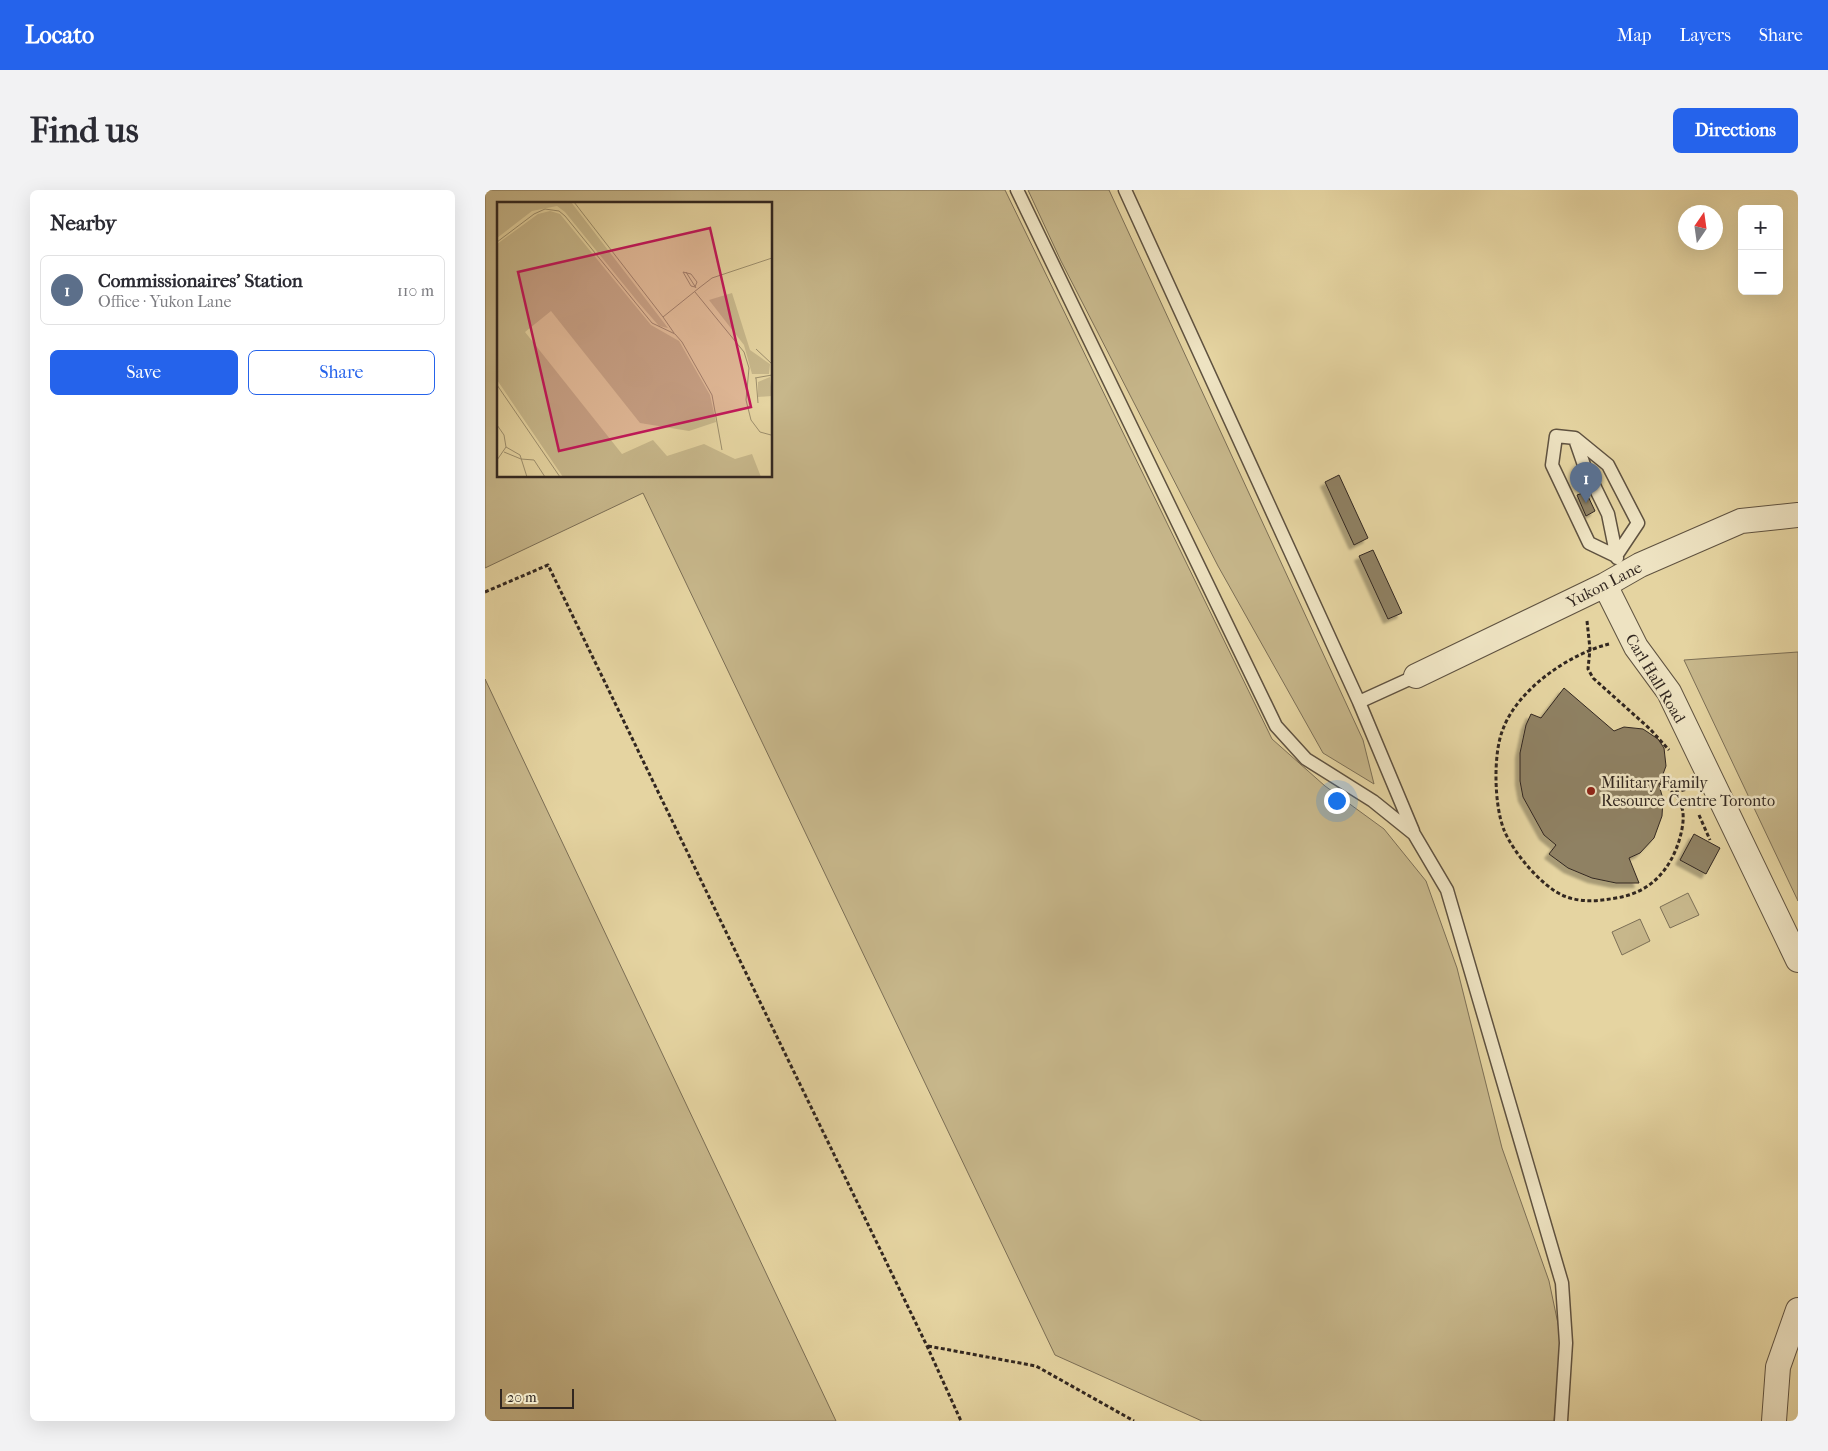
<!DOCTYPE html>
<meta charset="utf-8">
<style>
:root{--surface:#fff;--page:#f2f2f3;--text:#2b2b33;--muted:#7c7c81;--line:#e1e1e2;--accent:#2563eb}
body{margin:0;font-family:"IM FELL French Canon",serif;background:var(--page);color:var(--text)}
.controls{position:absolute;right:15px;top:15px;display:grid;overflow:hidden;border-radius:8px;box-shadow:0 5px 20px #0002}
.controls button{width:45px;height:45px;display:grid;place-items:center;padding:0;border:0;border-bottom:1px solid var(--line);background:var(--surface);color:var(--text);font:25px sans-serif}
.compass{position:absolute;left:1193px;top:15px;width:45px;height:45px;border-radius:50%;background:var(--surface);box-shadow:0 5px 20px #0002;rotate:13deg}
.scale{position:absolute;left:15px;bottom:12px;width:74px;box-sizing:border-box;padding-left:5px;border:2px solid #322720;border-top:0;font-size:14px;line-height:18px;white-space:nowrap;color:#322720;-webkit-text-stroke:4px #eee3c2;paint-order:stroke}
.you{position:absolute;left:851px;top:610px;width:18px;height:18px;margin:-12px;border:4px solid #fff;border-radius:50%;background:#1a73e8;box-shadow:0 0 0 8px #1a73e833}
.badge{display:grid;place-items:center;width:32px;height:32px;border-radius:50%;background:var(--accent);color:#fff;font-size:16px;font-weight:700}
.pin{position:absolute;translate:-50% -41px;filter:drop-shadow(0 1px 2px #0008)}
.pin::after{content:'';position:absolute;top:26px;width:18px;height:15px;background:inherit;clip-path:polygon(0 0,100% 0,50% 100%)}
.list{margin:0;padding:0;list-style:none}
h2{display:flex;justify-content:space-between;align-items:center;height:65px;margin:0;padding:0 20px;font-size:21px}
h2 small{font-size:16px;font-weight:400;color:var(--muted)}
.list li{display:grid;grid-template-columns:32px 1fr auto;gap:15px;align-items:center;box-sizing:border-box;height:70px;margin:0 10px 10px;padding:0 10px;border:1px solid var(--line);border-radius:8px}
.list b{display:block;font-size:19px;white-space:nowrap}
.list p{margin:0;font-size:16px;white-space:nowrap;color:var(--muted)}
.list em{font-size:16px;font-style:normal;color:var(--muted)}
.actions{display:flex;gap:10px;padding:15px 20px}
.actions a{flex:1;padding:11px 0;border:1px solid var(--accent);border-radius:8px;text-align:center;font-size:18px;color:var(--accent)}
.actions .main{background:var(--accent);color:#fff}
.map{position:relative;flex:none;width:1313px;height:1231px;overflow:hidden;border-radius:8px}
header{display:flex;align-items:center;gap:30px;box-sizing:border-box;height:70px;padding:0 25px;background:var(--accent);color:#fff}
header strong{font-size:24px}
nav{display:flex;gap:28px;margin-inline-start:auto;font-size:18px}
.intro{display:flex;align-items:center;justify-content:space-between;box-sizing:border-box;height:120px;padding:0 30px}
h1{margin:0;font-size:35px}
.button{padding:12px 22px;border-radius:8px;background:var(--accent);color:#fff;font-size:18px;font-weight:700}
main{display:flex;gap:30px;padding:0 30px}
aside{flex:1;background:var(--surface);border-radius:8px;box-shadow:0 5px 20px #0002}
.map>svg:first-child{display:block}
.green{fill:#c7b78b;stroke:#7c6f56;fill-rule:evenodd}
.building{fill:#8f8163;stroke:#322720;filter:url(#shadow)}
.lines{fill:none;stroke-linecap:round;stroke-linejoin:round}
.lane-casing{stroke:#5f5240;stroke-width:15}
.street-casing{stroke:#5f5240;stroke-width:26}
.path{stroke:#322720;stroke-width:3;stroke-dasharray:4 2.5;stroke-linecap:butt}
.lane{stroke:#eee3c2;stroke-width:12}
.street{stroke:#eee3c2;stroke-width:24}
.poi-dot{fill:#8f2418;stroke:#eee3c2;stroke-width:2}
.labels{text-anchor:middle;stroke-width:5;stroke-linejoin:round;paint-order:stroke}
.street-label{font-size:16px;fill:#322720;stroke:#eee3c2}
.poi-label{font-size:16px;fill:#322720;stroke:#eee3c2;text-anchor:start}
.inset-road{fill:none;stroke:#9d8f6d;stroke-width:1}
.view{fill:#c2185b;fill-opacity:0.15;stroke:#c2185b;stroke-width:2.5}
.inset-edge{fill:none;stroke:#322720;stroke-width:2.5}
</style>
<header>
<strong>Locato</strong>
<nav><a>Map</a><a>Layers</a><a>Share</a></nav>
</header>
<div class="intro"><h1>Find us</h1><a class="button">Directions</a></div>
<main>
<aside>
<h2>Nearby<small></small></h2>
<ul class="list">
<li><span class="badge" style="background:#5c6f8a">1</span><div><b>Commissionaires' Station</b><p>Office · Yukon Lane</p></div><em>110 m</em></li>
</ul>
<div class="actions"><a class="main">Save</a><a>Share</a></div>
</aside>
<div class="map">
<svg width="1313" height="1231" viewBox="0 0 1313 1231">
<defs>
<filter id="shadow"><feDropShadow dx="-4.5" dy="4.5" stdDeviation="1" flood-color="#0004"/></filter>
</defs>
<rect width="100%" height="100%" fill="#e5d4a1"/>
<filter id="stains"><feTurbulence type="fractalNoise" baseFrequency=".004" numOctaves="4"/><feColorMatrix values="0 0 0 0 .2 0 0 0 0 .09 0 0 0 0 .02 0 0 0 .5 -.17"/></filter>
<radialGradient id="worn" r=".72"><stop offset=".6" stop-color="#630" stop-opacity="0"/><stop offset="1" stop-color="#630" stop-opacity=".3"/></radialGradient>
<path class="green" d="M0 0H520L787 549 840 596 899 639 941 691 972 778 1017 958 1064 1091 1076 1148 1069 1231H717L570 1165 158 303 0 378ZM14 14H286V286H14Z
M543 0H624L878 550 889 594 838 563 733 376 576 71Z
M1313 462V711L1199 470Z
M0 489 351 1231H0Z
M1203 703 1214 725 1185 738 1175 717Z
M1155 729 1165 751 1137 765 1127 742Z"/>
<path class="building" d="M854 285 883 348 869 355 840 292Z
M1101 302 1110 321 1101 326 1092 305Z
M888 360 917 423 903 429 874 366Z
M1079 498 1129 541 1139 537 1158 539 1173 549 1179 558 1181 576 1174 595 1178 609 1177 626 1169 648 1155 663 1144 668 1154 693H1131L1107 688 1083 678 1064 664 1071 655 1059 645 1038 607 1035 591V563L1041 535 1046 524 1056 528Z
M1209 644 1235 658 1221 684 1195 670Z"/>
<g class="lines">
<g class="lane-casing">
<path id="lane" d="M532 0 791 536 821 569 888 611 929 644 962 700 1077 1093 1081 1153 1076 1231
M640 0 874 512
M1071 246 1090 248 1123 275 1153 333 1131 366 1104 353 1067 275Z
M1090 249 1099 275 1123 324 1132 368
M928 641 874 512 931 486"/>
</g>
<g class="street-casing">
<path id="street" d="M1120 395 1151 457 1184 502 1313 770
M931 486 1120 395 1155 375 1256 331 1313 325
M1289 1231 1293 1177 1313 1120"/>
</g>
<path class="path" d="M0 402 63 375 442 1156 476 1231
M1102 431 1105 459 1103 479 1108 488 1165 539 1184 560
M1124 454C1084 464 1033 499 1018 539 1008 563 1009 615 1019 640 1028 662 1056 696 1079 706 1097 713 1113 711 1131 708 1164 703 1184 682 1194 651 1202 624 1200 608 1175 593
M1190 602 1202 599
M1214 625 1225 650
M443 1156 551 1176 649 1231"/>
<use href="#lane" class="lane"/>
<use href="#street" class="street"/>
</g>
<circle class="poi-dot" cx="1106" cy="601" r="5"/>
<g class="labels">
<g class="street-label">
<text transform="translate(1119 394) rotate(-27)" y="6">Yukon Lane</text>
<text transform="translate(1171 488) rotate(59)" y="6">Carl Hall Road</text>
</g>
<g class="poi-label">
<text x="1116" y="598">Military Family<tspan x="1116" dy="18">Resource Centre Toronto</tspan></text>
</g>
</g>
<g transform="translate(12 12)">
<rect width="275" height="275" fill="#e5d4a1"/>
<path d="M0 0H74L171 126 162 124 141 100 68 10 60 4 35 9 0 36ZM53 9 63 12 154 123 182 139 213 193 219 220 192 229 143 221 54 109 28 130 125 252 156 238 170 254 207 242 238 257 255 252 264 275H66L0 178V42L41 12ZM235 91 253 148 273 162 272 172H255L247 143 212 98ZM273 175 275 194 261 195V180Z" fill="#c7b78b"/>
<path class="inset-road" d="M77 0 166 115M0 40 37 12 48 7 62 9 68 14 155 121 178 132 185 140 215 193 225 248M186 70 194 72 200 80 198 85M186 70 194 84 198 85M189 70 199 86M198 90 247 150 252 166 249 198 254 218 263 230 274 233M177 131 166 115 202 86 215 76 275 56M259 147 275 162M258 176 275 173M259 176 261 201M0 183 63 275M0 223 7 233 9 245 0 258M9 245 23 253 30 275M7 250 24 257 37 258 48 275"/>
<path class="view" d="M213 26 254 205 62 249 21 70Z"/>
<rect width="275" height="275" class="inset-edge"/>
</g>
<rect width="100%" height="100%" filter="url(#stains)"/>
<rect width="100%" height="100%" fill="url(#worn)"/>
</svg>
<div class="controls">
<button>+</button>
<button>−</button>
</div>
<svg class="compass" viewBox="-18 -18 36 36"><path d="M0-13l5 13h-10z" fill="#e53935"/><path d="M0 13l5-13h-10z" fill="#7c7c81"/></svg>
<div class="scale">20 m</div>
<div class="you"></div>
<div class="pin badge" style="left:1101px;top:313px;background:#5c6f8a">1</div>
</div>
</main>
